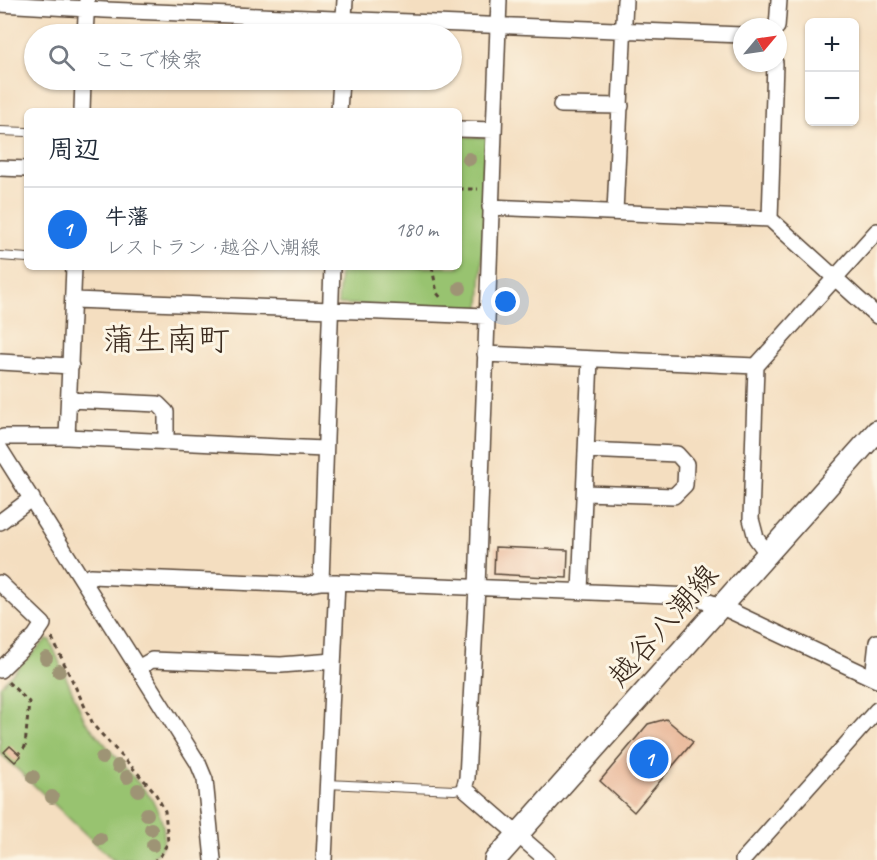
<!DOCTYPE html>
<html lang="ja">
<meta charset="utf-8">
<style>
:root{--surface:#fff;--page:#f2f2f3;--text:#1f2937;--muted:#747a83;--line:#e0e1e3;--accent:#1a73e8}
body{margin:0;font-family:Caveat,"Klee One",sans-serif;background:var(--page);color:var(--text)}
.controls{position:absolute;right:18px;top:18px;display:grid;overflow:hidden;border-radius:9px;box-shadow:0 2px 4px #0004}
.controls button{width:54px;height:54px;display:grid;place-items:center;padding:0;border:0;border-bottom:2px solid var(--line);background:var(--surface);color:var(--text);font:30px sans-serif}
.compass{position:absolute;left:733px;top:18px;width:54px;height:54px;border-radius:50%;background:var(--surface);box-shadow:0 2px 4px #0004;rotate:61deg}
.you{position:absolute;left:506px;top:302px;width:21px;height:21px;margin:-15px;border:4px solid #fff;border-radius:50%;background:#1a73e8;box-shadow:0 0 0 9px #1a73e833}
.badge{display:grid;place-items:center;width:39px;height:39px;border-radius:50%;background:var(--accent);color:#fff;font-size:20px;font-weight:700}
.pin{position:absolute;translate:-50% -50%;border:3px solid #fff;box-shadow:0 2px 6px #0006}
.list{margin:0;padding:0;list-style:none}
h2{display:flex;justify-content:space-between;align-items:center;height:78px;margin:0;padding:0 24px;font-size:26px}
h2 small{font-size:20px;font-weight:400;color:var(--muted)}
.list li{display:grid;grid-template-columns:39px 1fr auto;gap:18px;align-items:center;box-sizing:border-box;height:84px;padding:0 24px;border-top:2px solid var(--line)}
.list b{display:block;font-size:22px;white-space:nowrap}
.list p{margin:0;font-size:20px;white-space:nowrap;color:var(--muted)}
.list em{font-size:20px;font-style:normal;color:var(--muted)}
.icon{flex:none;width:33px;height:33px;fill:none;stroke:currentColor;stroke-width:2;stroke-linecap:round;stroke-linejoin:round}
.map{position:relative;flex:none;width:877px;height:860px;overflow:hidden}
.search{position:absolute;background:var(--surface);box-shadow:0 2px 4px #0004;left:24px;top:24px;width:438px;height:66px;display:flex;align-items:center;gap:15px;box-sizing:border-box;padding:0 21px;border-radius:33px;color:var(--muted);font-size:22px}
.panel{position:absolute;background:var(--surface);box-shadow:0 2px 4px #0004;left:24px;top:108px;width:438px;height:162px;border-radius:9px}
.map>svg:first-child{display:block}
.green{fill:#98c370;stroke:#6a7647;stroke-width:1.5}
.building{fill:#e8b494}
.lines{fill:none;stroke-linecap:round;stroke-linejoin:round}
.service-casing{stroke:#574536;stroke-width:10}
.minor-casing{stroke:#574536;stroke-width:18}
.secondary-casing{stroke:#574536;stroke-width:24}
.path{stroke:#574536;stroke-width:3;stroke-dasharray:4.5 4.5;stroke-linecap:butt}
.service{stroke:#fff;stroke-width:8}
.minor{stroke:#fff;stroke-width:15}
.secondary{stroke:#fff;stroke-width:21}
.tree{fill:#9e9475}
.labels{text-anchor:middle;stroke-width:6;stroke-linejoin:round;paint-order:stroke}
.street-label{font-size:30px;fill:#3b2a1e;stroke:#fcf5e5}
.neighbourhood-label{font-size:32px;fill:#3b2a1e;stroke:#fcf5e5}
</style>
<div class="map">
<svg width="877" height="860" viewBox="0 0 877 860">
<rect width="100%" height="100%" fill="#fcf5e5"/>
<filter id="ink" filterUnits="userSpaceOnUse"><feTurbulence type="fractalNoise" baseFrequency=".0167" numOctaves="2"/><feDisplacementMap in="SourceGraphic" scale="12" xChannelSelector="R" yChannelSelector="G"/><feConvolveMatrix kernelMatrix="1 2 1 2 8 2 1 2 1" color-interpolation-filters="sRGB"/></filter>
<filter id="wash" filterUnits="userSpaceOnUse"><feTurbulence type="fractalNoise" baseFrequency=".008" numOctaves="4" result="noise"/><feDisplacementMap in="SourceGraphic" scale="24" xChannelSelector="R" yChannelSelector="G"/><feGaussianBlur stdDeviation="1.35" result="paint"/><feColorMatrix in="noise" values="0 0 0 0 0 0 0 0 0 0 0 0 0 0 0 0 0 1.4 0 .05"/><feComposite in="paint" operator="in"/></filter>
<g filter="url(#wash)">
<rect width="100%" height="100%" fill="#f4dec0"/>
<path class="green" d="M459 136 488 138 480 309 338 304 340 267H459Z
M47 639 50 640 85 721 152 799C160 814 171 837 158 852 155 856 152 859 146 860 136 860 123 860 113 860L0 753V686Z"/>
<g id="blocks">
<path class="building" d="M495 547 568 550 567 578 494 574Z
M666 719 693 742 634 812 600 781 648 724Z
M10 746 21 756 15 762 4 752Z"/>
</g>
</g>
<g filter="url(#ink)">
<use href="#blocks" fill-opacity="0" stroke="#574536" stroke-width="1.5"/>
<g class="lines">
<g class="service-casing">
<path id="service" d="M0 131 27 132
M0 256 27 258
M327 784 454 790 464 788"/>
</g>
<g class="minor-casing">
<path id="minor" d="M499 0 477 587 467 778 464 788 547 860
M0 4 105 10 742 35
M777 27 779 0
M85 34 87 0
M343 34 345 0
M561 105 621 106
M82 111 83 80
M339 111 341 80
M459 129 494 130
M0 168 27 169
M490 207 770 219 877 316
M615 212 625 0
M770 219 775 63
M74 300 486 316
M485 354 756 366 877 231
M0 362 71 366
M756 366 751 519 756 538 767 553
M69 400 158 404 166 412V442
M67 437 74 267
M0 438 3 437H67L324 449
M0 449 198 763 205 780 213 860
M585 493 674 496 685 485 686 464 677 454 586 450
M0 522 32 498
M84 580 91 576 305 585 321 582H337L693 596 720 606 877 680
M321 582 332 267
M0 583 43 624 35 636 0 670
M580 591 590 359
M138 668 152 660 281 665 333 661
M873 678 877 642
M324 860 337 582
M743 860 877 710"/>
</g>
<g class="secondary-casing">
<path id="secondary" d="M495 860 877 431"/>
</g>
<path class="path" d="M459 189H478
M432 267 437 293 442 299
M52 638 94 726 154 791 165 811 168 842 161 855 155 860
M8 682 29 702 25 747 19 753"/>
<use href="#service" class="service"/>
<use href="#minor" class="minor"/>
<use href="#secondary" class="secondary"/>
</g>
<g class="tree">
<circle cx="469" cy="159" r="7"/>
<circle cx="460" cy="288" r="7"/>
<circle cx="46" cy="658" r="7"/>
<circle cx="59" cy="671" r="7"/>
<circle cx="102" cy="758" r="7"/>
<circle cx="118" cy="766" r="7"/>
<circle cx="33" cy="777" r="7"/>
<circle cx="127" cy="777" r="7"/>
<circle cx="138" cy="790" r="7"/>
<circle cx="52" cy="797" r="7"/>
<circle cx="147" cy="814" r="7"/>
<circle cx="151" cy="829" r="7"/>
<circle cx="100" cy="839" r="7"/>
<circle cx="153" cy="845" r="7"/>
</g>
</g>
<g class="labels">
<g class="street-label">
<text transform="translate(663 625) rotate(-49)" y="10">越谷八潮線</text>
</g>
<g class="neighbourhood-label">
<text x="166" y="350">蒲生南町</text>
</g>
</g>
</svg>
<div class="controls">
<button>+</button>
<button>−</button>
</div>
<svg class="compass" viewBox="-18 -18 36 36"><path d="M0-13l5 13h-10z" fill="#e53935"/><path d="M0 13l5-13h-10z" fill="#747a83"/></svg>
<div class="you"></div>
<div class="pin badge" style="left:649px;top:759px">1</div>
<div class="search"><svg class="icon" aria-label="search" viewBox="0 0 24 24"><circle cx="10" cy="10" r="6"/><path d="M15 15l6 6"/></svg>ここで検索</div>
<section class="panel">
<h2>周辺<small></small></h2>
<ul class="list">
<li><span class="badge">1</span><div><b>牛藩</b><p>レストラン · 越谷八潮線</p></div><em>180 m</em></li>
</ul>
</section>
</div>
